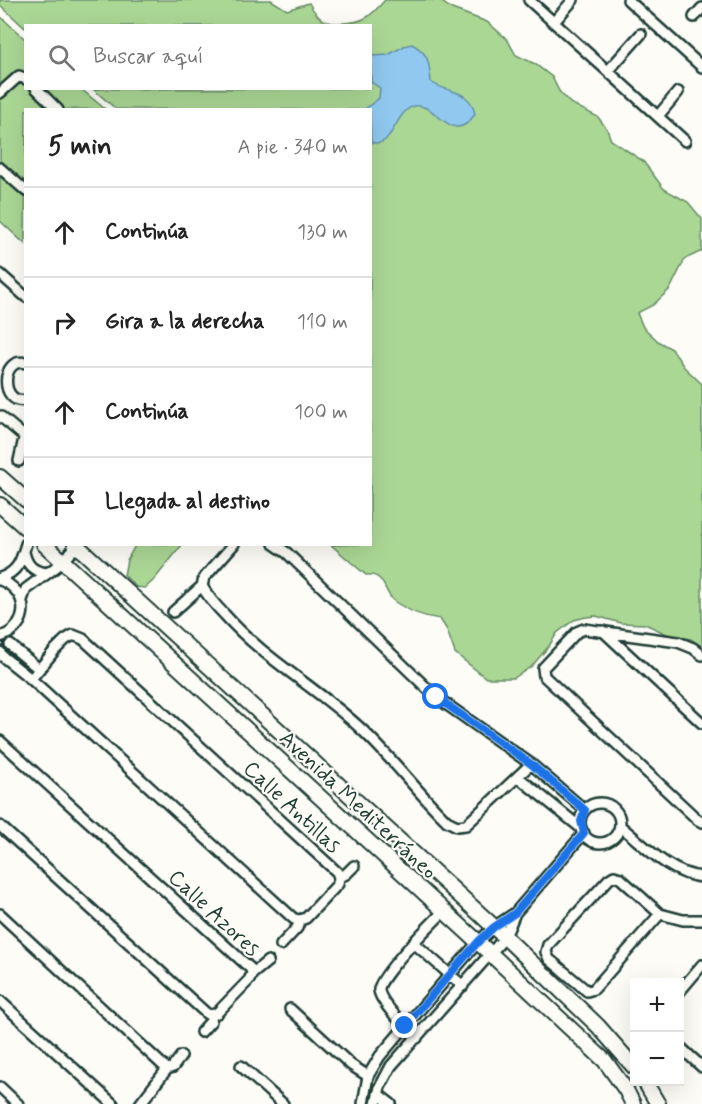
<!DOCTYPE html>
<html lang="es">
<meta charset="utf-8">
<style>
:root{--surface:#fff;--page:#f2f2f2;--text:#222;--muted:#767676;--line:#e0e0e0}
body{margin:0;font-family:Mynerve,sans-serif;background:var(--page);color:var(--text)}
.controls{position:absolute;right:18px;bottom:18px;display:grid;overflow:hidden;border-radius:0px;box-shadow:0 6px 24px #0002}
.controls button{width:54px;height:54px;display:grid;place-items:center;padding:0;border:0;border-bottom:2px solid var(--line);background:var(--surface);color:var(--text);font:30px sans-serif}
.stop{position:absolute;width:18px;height:18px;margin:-14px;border:4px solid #1a73e8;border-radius:50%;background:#fff}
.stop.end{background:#1a73e8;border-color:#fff;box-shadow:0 2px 6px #0008}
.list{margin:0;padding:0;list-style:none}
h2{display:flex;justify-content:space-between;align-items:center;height:78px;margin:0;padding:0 24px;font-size:26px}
h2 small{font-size:20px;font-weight:400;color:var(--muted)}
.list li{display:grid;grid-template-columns:39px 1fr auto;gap:18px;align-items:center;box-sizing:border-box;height:90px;padding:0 24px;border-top:2px solid var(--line)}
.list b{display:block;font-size:22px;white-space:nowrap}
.list em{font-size:20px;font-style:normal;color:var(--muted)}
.icon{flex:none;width:33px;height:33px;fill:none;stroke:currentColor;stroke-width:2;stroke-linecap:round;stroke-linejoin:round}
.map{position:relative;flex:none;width:702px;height:1104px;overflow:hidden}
.search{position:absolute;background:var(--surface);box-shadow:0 6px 24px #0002;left:24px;top:24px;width:348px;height:66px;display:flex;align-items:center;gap:15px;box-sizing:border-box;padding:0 21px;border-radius:0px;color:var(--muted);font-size:22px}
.panel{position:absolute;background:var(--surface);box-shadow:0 6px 24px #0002;left:24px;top:108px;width:348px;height:438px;border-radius:0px}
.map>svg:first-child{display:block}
.green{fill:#abd795;stroke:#658a64;stroke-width:1.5}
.water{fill:#90c8ef;stroke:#6390a4;stroke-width:1.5}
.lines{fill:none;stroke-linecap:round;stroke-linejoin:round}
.street-casing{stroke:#1f3d34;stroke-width:14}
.secondary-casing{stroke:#1f3d34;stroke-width:18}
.street{stroke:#fdfcf7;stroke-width:9}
.secondary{stroke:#fdfcf7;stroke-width:14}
.route{stroke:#1a73e8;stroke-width:8}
.labels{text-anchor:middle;stroke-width:4.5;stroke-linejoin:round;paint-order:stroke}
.street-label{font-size:22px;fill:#1f3d34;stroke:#fdfcf7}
</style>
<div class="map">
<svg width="702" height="1104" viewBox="0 0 702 1104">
<rect width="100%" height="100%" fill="#fdfcf7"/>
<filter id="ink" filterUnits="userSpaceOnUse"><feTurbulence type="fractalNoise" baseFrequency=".0167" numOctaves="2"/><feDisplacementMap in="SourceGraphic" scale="12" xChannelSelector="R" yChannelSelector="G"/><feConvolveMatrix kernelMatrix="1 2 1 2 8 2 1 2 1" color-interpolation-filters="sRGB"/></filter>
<g filter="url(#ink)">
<path class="green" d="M0 0H271L287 10 309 3C318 19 324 24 342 23 364 23 371 16 385 0H439L452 9 487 22 507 39 516 55 535 64 552 77 559 91 570 103 598 117 607 129 611 140 643 161 664 189 688 202 702 219V251L685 259 670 289 653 305 637 313 643 327 659 342 672 349 684 367 702 384V647L691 639 669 635 645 624 621 623 596 616 586 617 574 620 557 633 549 646 532 666 514 678H486L455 653 447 630 440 619C423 617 410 612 395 602 383 593 386 573 366 575L331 545 370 544V110L116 109 93 89 370 88V26H26L25 28 0 5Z
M0 16 25 39 26 88 81 89 105 109 26 110 25 244 0 221Z
M136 544H182V545L154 580 145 588 136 587 124 575 127 560Z"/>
<path class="water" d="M412 44C430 54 429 64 431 82 448 94 470 88 475 114 452 149 437 102 415 106 394 110 394 150 371 142L370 110 365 109 379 98 380 88 371 82V56L388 55 404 46Z"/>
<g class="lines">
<g class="street-casing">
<path id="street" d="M529 0 685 141
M628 0 702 67
M694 17 702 8
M554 22 573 0
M608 71 641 34
M36 88 58 110
M0 93 19 76 26 79
M658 116 678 92
M0 168 26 191
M0 274 26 297
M26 363C0 356 0 406 26 400
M0 416 25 437
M19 461 25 434
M274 544 287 553 436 697 531 764 585 810
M24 552C27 566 33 571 47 573
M0 578C18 572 21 561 26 544
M0 580C30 591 31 627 0 637
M202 586C208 597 216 606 225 615 264 659 316 687 359 727 391 756 416 791 447 821L457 826 466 825 531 764
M22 600 26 589 56 567 77 546
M173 612 202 586 204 578 234 544
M603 631 702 723
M10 645 39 669
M0 652 2 656 31 679 294 919 300 920 306 918 338 884 339 877
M702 655 693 648 678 642 584 629 577 632 543 668 544 676 698 820 702 822
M31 679 55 650 65 640 73 635 83 639 337 872 339 877
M0 741 251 969 252 974
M518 777 581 828
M580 823a20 20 0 1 1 40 0a20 20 0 1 1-40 0Z
M0 826 207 1014 212 1015
M620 826C644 845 671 875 702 877
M339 877 346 874 354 866
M0 914 167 1069
M660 914 594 989 587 991 549 959 546 952 548 945 609 879 614 876 620 878 660 914 683 920H702
M414 943 463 986
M281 945 297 928 300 920
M680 991 702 965
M0 1001 113 1104
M290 1009 351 1065 368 1076
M212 1015 217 1013 249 980 252 974 268 961
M201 1032 211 1021 212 1015
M417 1038C408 1029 380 1003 379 990 378 977 432 923 444 911
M680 1047 702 1067
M241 1066 283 1104
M0 1087 18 1104
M378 1094 391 1104
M140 1104 167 1069 173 1067 181 1056
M363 1104 368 1076 380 1056 478 942 494 927 515 913 584 833
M376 1104 380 1087 391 1066 505 937 515 913"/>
</g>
<g class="secondary-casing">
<path id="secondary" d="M0 477 26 500
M0 505 26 528
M44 544 478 942 605 1061 626 1090 633 1104
M75 544 505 937 598 1026 634 1067
M645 1082 658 1104"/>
</g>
<use href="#street" class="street"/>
<use href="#secondary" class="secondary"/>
</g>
</g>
<g class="lines" filter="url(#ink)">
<path class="route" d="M405 1026 478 942 494 927 515 913 584 833 581 821 585 810 531 764 436 697"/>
</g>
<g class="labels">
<g class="street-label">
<text transform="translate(359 804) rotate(43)" y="8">Avenida Mediterráneo</text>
<text transform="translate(293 806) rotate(43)" y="8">Calle Antillas</text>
<text transform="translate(215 912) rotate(43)" y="8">Calle Azores</text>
</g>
</g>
</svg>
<div class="controls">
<button>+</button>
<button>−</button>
</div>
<div class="stop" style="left:436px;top:697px"></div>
<div class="stop end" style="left:405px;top:1026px"></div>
<div class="search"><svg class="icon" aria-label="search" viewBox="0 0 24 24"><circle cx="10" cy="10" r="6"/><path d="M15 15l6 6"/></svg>Buscar aquí</div>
<section class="panel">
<h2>5 min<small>A pie · 340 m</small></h2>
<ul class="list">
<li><svg class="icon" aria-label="ahead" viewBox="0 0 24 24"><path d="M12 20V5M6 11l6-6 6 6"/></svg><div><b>Continúa</b></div><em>130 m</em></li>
<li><svg class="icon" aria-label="right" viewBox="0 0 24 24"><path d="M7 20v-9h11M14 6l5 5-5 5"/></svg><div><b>Gira a la derecha</b></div><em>110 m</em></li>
<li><svg class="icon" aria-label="ahead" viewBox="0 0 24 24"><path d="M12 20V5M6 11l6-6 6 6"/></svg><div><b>Continúa</b></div><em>100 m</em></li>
<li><svg class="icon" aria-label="arrive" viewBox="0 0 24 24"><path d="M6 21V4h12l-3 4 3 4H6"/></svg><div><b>Llegada al destino</b></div></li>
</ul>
</section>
</div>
